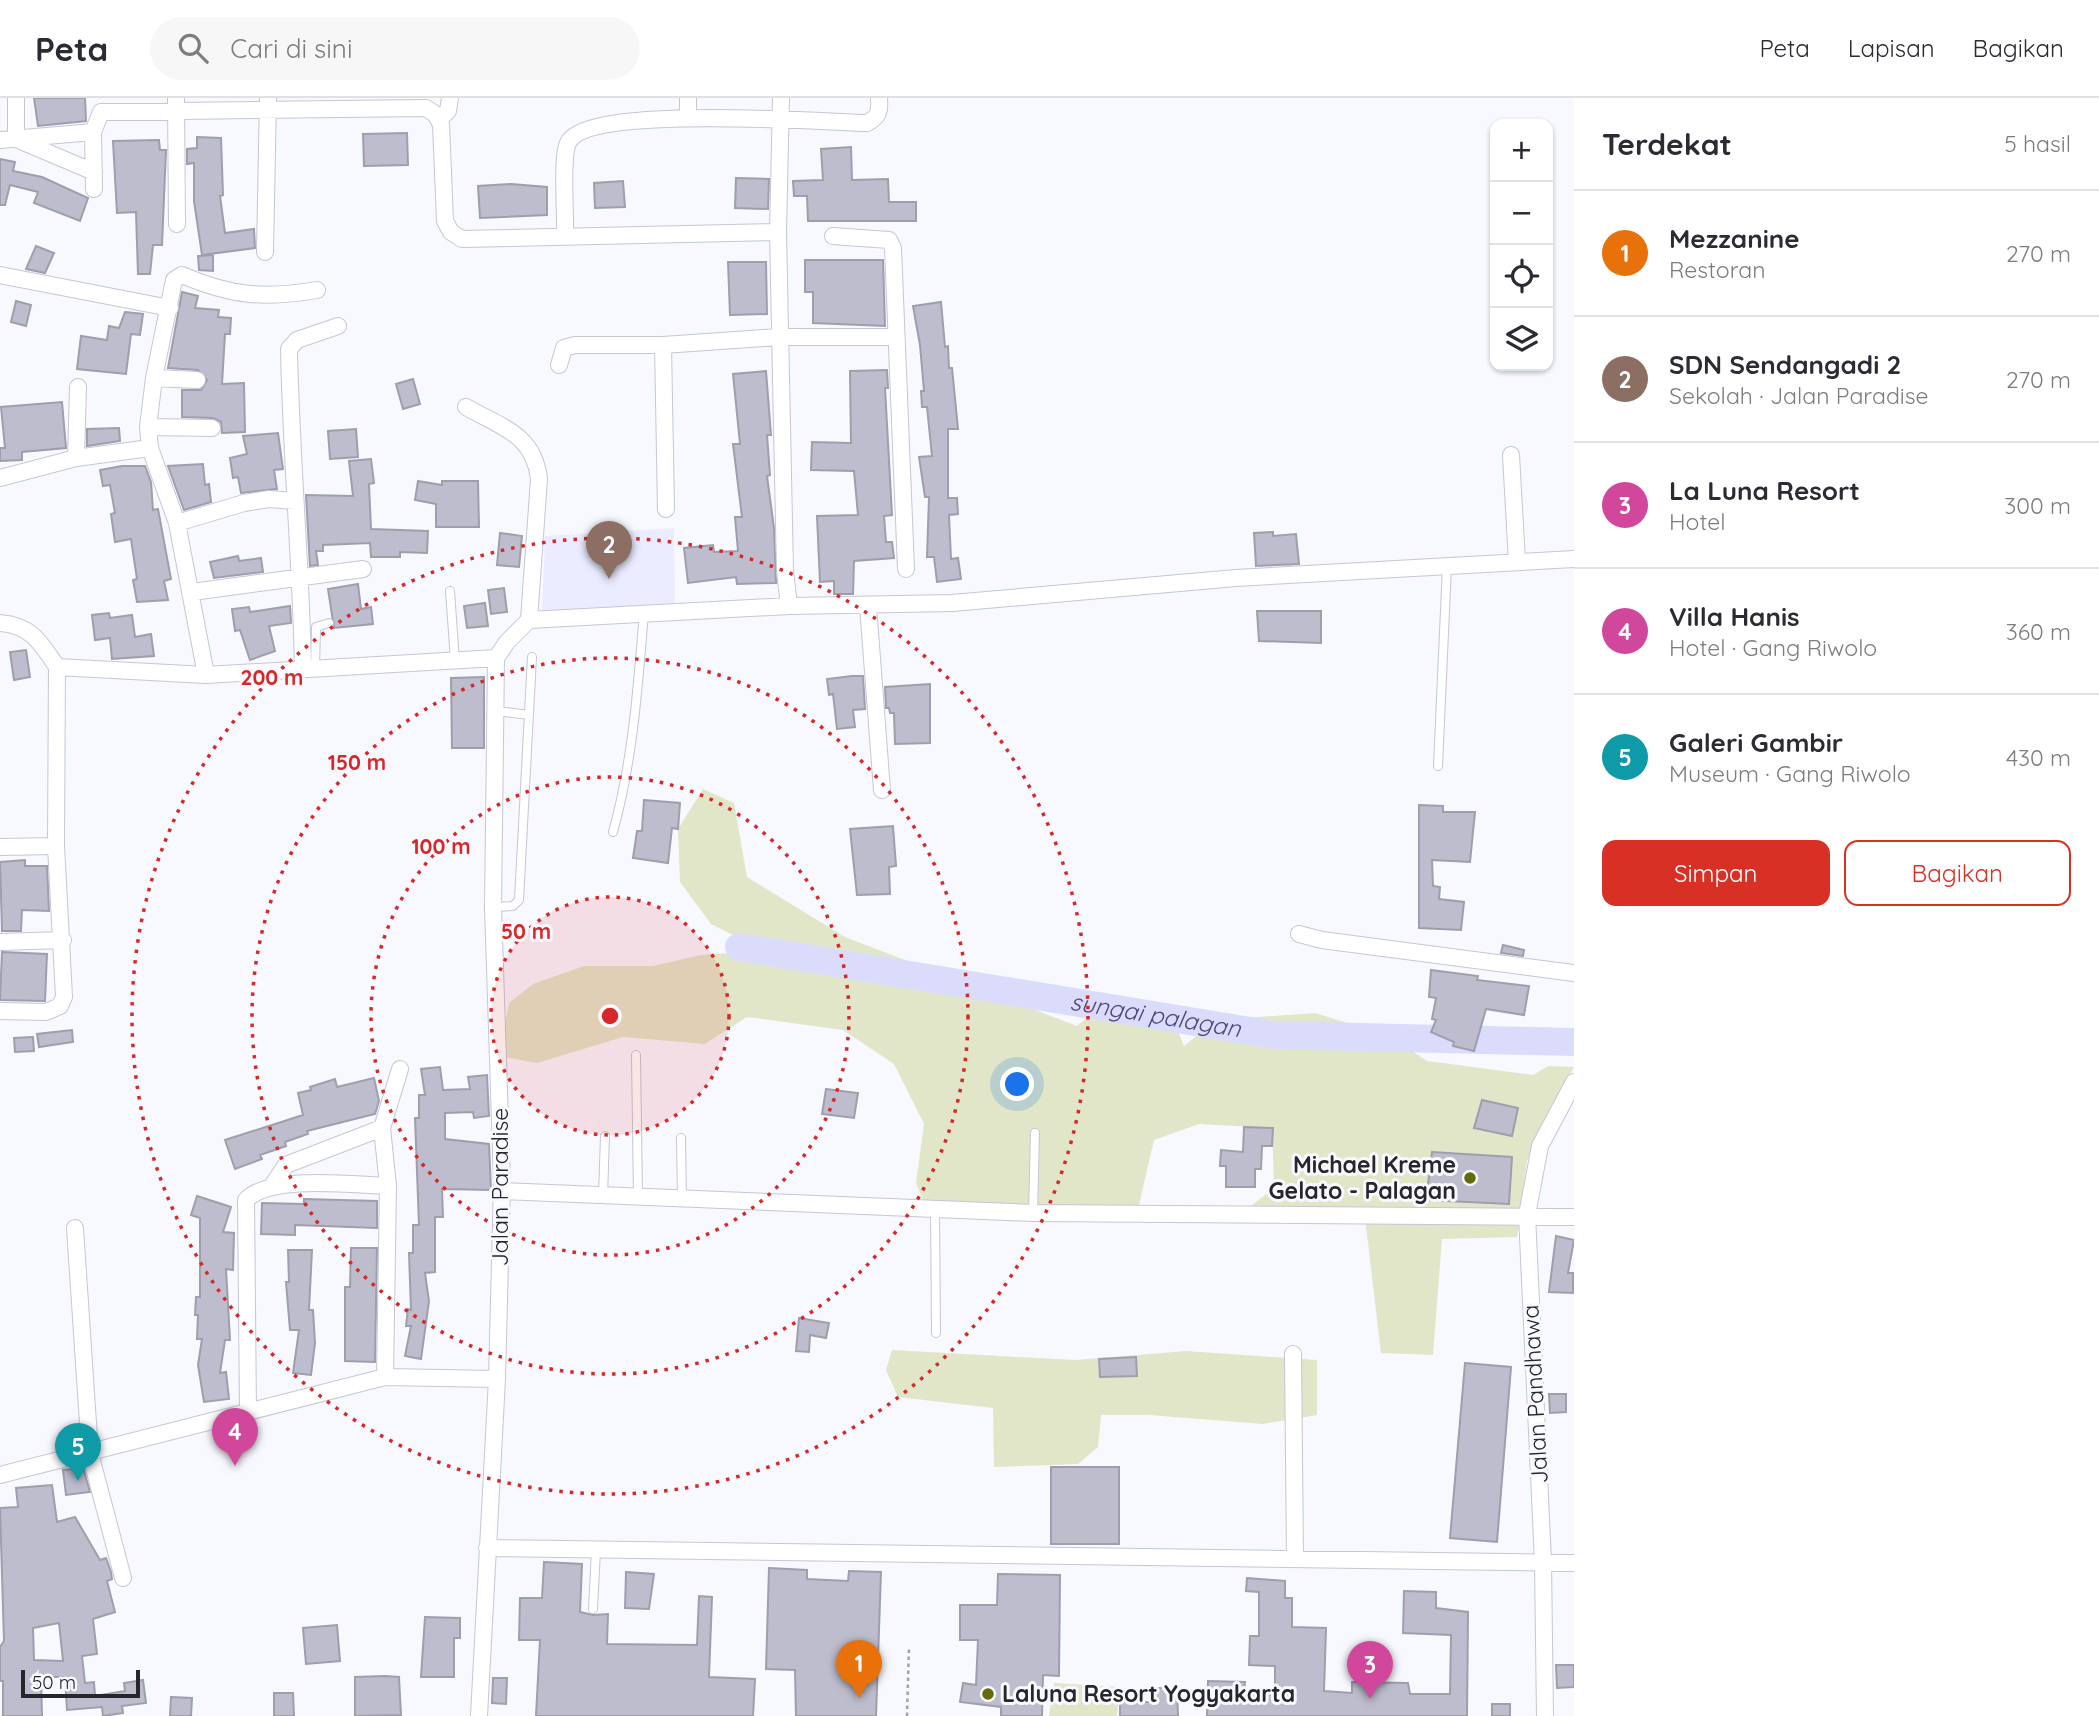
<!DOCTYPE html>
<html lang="id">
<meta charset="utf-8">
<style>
:root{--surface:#fff;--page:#f7f7f7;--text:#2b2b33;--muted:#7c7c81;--line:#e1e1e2;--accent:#d93025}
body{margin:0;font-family:Quicksand,sans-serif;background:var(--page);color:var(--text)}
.controls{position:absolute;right:21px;top:21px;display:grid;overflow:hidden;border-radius:14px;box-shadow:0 2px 5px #0004}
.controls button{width:63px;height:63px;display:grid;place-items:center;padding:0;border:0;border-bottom:2px solid var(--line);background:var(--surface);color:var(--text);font:35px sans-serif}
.scale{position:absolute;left:21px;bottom:18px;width:119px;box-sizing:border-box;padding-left:7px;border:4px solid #26262c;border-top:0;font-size:19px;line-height:24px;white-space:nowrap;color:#26262c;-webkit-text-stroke:5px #f8f8ff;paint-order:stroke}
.you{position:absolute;left:1018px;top:987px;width:24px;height:24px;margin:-18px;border:5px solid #fff;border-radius:50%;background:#1a73e8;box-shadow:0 0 0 10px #1a73e833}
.badge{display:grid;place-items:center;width:46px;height:46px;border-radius:50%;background:var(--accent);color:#fff;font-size:23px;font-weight:700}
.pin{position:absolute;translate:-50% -58px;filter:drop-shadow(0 2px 4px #0008)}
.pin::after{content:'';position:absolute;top:37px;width:24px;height:21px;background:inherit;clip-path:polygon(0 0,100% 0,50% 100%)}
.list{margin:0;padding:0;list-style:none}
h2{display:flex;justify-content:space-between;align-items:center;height:91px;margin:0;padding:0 28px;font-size:30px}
h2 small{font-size:23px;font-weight:400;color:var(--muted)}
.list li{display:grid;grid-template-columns:46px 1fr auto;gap:21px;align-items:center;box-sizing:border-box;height:126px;padding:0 28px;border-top:2px solid var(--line)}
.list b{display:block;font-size:26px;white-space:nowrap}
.list p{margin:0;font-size:23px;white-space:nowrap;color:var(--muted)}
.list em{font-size:23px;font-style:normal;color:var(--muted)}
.actions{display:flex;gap:14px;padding:21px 28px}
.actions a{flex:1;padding:16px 0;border:2px solid var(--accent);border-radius:14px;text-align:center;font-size:24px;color:var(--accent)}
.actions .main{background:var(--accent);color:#fff}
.icon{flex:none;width:38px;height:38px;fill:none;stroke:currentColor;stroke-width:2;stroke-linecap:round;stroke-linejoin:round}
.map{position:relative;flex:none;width:1574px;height:1618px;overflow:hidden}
header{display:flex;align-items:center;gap:42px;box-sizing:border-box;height:98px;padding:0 35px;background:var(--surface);border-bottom:2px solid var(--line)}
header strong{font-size:33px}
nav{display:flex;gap:38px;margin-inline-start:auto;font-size:24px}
.search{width:490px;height:63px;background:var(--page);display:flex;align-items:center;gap:18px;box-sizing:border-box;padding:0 24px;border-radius:38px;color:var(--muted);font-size:26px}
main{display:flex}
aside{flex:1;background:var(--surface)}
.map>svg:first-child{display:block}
.built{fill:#ebecff}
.green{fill:#e2e6c9}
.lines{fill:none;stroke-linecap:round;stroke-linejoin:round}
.river{stroke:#dbdbfc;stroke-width:28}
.building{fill:#bdbdce;stroke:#9e9ead;stroke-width:2;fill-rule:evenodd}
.lane-casing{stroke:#c6c6d7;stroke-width:10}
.street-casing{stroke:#c6c6d7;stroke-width:18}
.path{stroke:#a2a2a9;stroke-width:2.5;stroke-dasharray:3.5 3.5;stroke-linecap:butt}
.lane{stroke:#fff;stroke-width:8}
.street{stroke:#fff;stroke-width:16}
.ring{fill:none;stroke:#d62828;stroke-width:3.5;stroke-dasharray:3.5 7}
.poi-dot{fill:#656a0c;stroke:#f8f8ff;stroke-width:2.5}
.labels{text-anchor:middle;stroke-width:6;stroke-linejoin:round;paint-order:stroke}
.poi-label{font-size:23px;font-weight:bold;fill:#26262c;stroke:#f8f8ff;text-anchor:end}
.street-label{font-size:23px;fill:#26262c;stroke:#f8f8ff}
.water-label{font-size:24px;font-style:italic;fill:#4a457b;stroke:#f8f8ff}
.centre{fill:#d62828;stroke:#f8f8ff;stroke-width:3.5}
.ring-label{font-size:21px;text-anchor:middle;font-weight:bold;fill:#d62828;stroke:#f8f8ff;stroke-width:6;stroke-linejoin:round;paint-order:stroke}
</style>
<header>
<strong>Peta</strong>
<div class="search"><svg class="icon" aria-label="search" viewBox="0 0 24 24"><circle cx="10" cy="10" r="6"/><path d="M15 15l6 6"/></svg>Cari di sini</div>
<nav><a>Peta</a><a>Lapisan</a><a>Bagikan</a></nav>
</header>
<main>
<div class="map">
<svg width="1574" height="1618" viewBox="0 0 1574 1618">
<rect width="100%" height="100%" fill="#f8f8ff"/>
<path class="built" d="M674 430 675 506 542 514 545 438Z"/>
<path class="green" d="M703 691 734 705 747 779 845 839 1077 928 1103 907 1169 911 1184 948 1217 922 1315 915 1390 938 1427 963 1533 977 1548 968 1574 969 1527 1063 1517 1139 1442 1141 1433 1257 1381 1255 1365 1120 1247 1111 1274 1090 1272 1030 1199 1026 1154 1042 1138 1111 925 1107 916 1085 924 1026 894 966 843 932 747 919 705 946 623 939 537 965 499 958 509 905 533 886 584 868H653L700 857 765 853 711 826 680 784 678 731Z
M892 1252 1075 1262 1186 1253 1317 1262V1317L1263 1326 1149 1317H1101L1098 1349 1078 1366 994 1369 993 1310 898 1299 886 1272Z
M1054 1585 1120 1589 1117 1618H1049Z"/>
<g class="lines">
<path class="river" id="s1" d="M739 849 1274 937 1574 944"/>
</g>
<path class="building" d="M34 0H85L86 23 38 28Z
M407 35 408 67 364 68 363 36Z
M197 39 221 40 223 97 220 98 225 135 254 131 255 150 202 157 194 103V65L187 66V51L197 50Z
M159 42 160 52H166L162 147H153L150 176H138L136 114 117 115 113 43Z
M851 49 852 82 888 81 889 104H916V123H808L807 98H794L793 83 823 82 821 51Z
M0 61 15 64 13 73 42 79 88 100 80 123 34 105 38 94 10 87 5 107H0Z
M736 80 769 81 768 111 735 110Z
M623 83 625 109 595 110 594 85Z
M511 86 547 89V117L480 120 478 88Z
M36 148 54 155 45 175 26 171Z
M213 157V173L199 172 198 158Z
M805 162H883L885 228 813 225V194H805Z
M728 164H766L767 216 730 217Z
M182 194 198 198 195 210 219 212 218 219 231 220 230 236H225L222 286 244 285 245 334 222 335 221 324 213 320 182 319V292H201L207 282 198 272 168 270Z
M16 203 31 207 26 228 11 224Z
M941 204 945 249 948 248 949 270H952L958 331H948V400H957L958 416 949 417 951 461 958 460 961 481 937 484 934 459H927L929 399H925L919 359 932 358 927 309H922L921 293H924L920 247 913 208Z
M125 214 143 216 140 237 131 236 126 276 77 271 81 238 107 242 109 228 119 230Z
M887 272 888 290H885L892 417 884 418 886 444H892L894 460 854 463 853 496H834V483L820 484 817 418 858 417 854 373 811 372 812 344 851 345 850 273Z
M766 273 771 337H767L770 377 767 378 774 430 776 485 737 486 736 479 688 485 684 450 713 447 714 454 738 453 735 419H742L733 346H740L733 276Z
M413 281 420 306 403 311 396 286Z
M62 304 66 350 22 354V362L0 363V350H5L1 309Z
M119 330 120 343 87 348V331Z
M356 331 358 359 330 361 328 333Z
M278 335 283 371 274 372 277 391 241 395 238 379 233 380 230 360 247 356 243 338Z
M371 361 374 385 369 386 371 431 428 433 427 455 400 454V459H371L370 445 323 447V453H316L318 467 310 468 306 397 353 398 349 363Z
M203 366 205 387 209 386 211 404 184 412 168 368Z
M122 368H145L151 384 153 412 158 411 171 481 164 483 168 502 137 504 133 482 137 481 131 441 115 444 111 416 115 415 110 387 103 388 100 372Z
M418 383 442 387V383H478L479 429H436V406L415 402Z
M1273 434V438L1296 436 1299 466 1256 468 1254 435Z
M500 435 522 438 519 469 497 467Z
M238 458 239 463 261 460 263 474 214 480 210 464Z
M358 486 361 511 371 509 373 526 334 530 328 491Z
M504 490 507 514 491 516 488 492Z
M485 505 488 528 467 530 464 508Z
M290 508 291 525 269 528 275 553 250 562 240 532 235 533 232 511 249 509 250 514Z
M1257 513H1321V545L1259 543Z
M109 515 110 520 132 517 135 539 151 536 154 558 112 561 110 540 95 542 92 517Z
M26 552 30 579 14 582 10 554Z
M852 578H863L865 611 853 612 855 629 837 631 833 596 829 597 827 581Z
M484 579V650H452L451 580Z
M930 586V645L895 646 894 615H890L889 610H886L885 589Z
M644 702 680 705 678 731 672 730 668 765 633 760 637 733H642Z
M1419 707 1443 708V714H1475L1470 764 1432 762 1433 788 1440 789 1439 801 1464 804 1461 832 1419 830Z
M893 728 896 768 889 769 890 796 857 797 850 731Z
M25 762V768H47L49 813 22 812 21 833H2L0 764Z
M1503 847 1524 852 1523 858 1501 855Z
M2 854 47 856 45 903 0 902Z
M1431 872 1478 878 1477 882 1529 888 1524 917 1486 911 1474 953 1453 948 1454 944 1431 934 1436 922 1432 921 1436 900 1429 899Z
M72 932 73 944 39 949 37 936Z
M33 939 34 953 15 954 14 940Z
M440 969 443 992 470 991 468 979 487 977 489 1018 474 1020 473 1014 445 1015V1041L489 1046 491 1092 442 1091 443 1119H435V1174L425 1175 429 1203 421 1261 405 1258 411 1228H406L408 1211 411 1212 409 1155H413V1127H419L415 1020H419V997H425L421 971Z
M374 980 379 1003 375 1016 307 1033 308 1036 285 1044 286 1048 260 1057 262 1061 235 1071 225 1042 303 1017 298 995 311 992 310 989 335 981 337 989Z
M826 991 858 995 854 1020 822 1016Z
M1482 1002 1518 1010 1512 1038 1474 1030Z
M1244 1029 1273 1030 1272 1048H1262L1261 1071H1255V1089H1226V1068H1220L1221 1052 1243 1054Z
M1432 1054 1512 1059 1509 1106 1426 1102Z
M197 1098 231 1109 223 1134 234 1135 233 1172 226 1171 230 1242H225L220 1275 226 1274 229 1301 204 1304 198 1267 202 1241H197L198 1217H195L196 1199H200V1120L191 1117Z
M304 1101 377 1103V1130L295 1127V1137L261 1136 262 1105 304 1106Z
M1556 1138 1574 1142 1568 1175H1573V1195L1549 1194Z
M351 1150H377L375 1264 345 1263V1189H350Z
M288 1152H312L309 1212H313L315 1245 311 1277 293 1275 299 1232H290L286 1184H289Z
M799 1220 829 1225 826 1240 810 1237 809 1254 796 1253Z
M1136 1259 1137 1278 1100 1279 1099 1261Z
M1465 1265 1511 1269 1497 1444 1450 1440Z
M1549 1296H1566V1314L1550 1315Z
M1051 1369H1119V1446H1051Z
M83 1370 90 1394 66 1397 63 1372Z
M52 1387 57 1424 75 1419 100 1462 106 1460 111 1474 112 1481 107 1483 115 1514 93 1521 97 1556 82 1558 85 1585 94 1584 95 1598 125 1593 124 1585 143 1582 146 1605 122 1608 123 1615 103 1618 102 1609 67 1612 65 1579H41L42 1618H3V1583H0V1549L4 1543 0 1410 18 1409 16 1390ZM59 1525 63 1563 34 1562 33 1530Z
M544 1464 582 1466 580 1514 593 1517 608 1516 607 1546 697 1547 699 1498 712 1499 709 1579 755 1581 753 1618H536L540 1542H519L520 1500H542Z
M769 1470 807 1472V1481L848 1483 849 1473 881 1474 876 1618H796L795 1572 766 1571Z
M626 1474 654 1476 649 1511 625 1510Z
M998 1476 1060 1477 1059 1578 1043 1577 1042 1618H1001V1609L960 1604 963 1585 976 1587 978 1542H960V1507H997Z
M1247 1480 1285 1483V1500H1292V1529L1326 1530 1324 1593 1352 1595V1584L1408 1585 1410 1596H1450L1451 1537 1403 1535 1404 1493 1436 1494V1510L1468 1514 1467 1618H1207L1208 1583 1245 1584 1244 1595 1275 1597V1568L1249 1567 1250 1538H1259V1494L1246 1493Z
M425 1519 460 1520V1540H454V1579H421Z
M337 1527 340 1563 306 1566 303 1530Z
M1556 1567H1574V1589L1557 1590Z
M385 1578 399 1579 401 1617 355 1618V1579Z
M493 1580H507L506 1606 492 1605Z
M1151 1590H1177L1178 1618H1120V1604H1151Z
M274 1595H293L294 1618H274Z
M171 1599 192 1600 191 1618H170Z
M1492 1606H1510V1618H1492Z"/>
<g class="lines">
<g class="lane-casing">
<path id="lane" d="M450 493 455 563
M315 571 316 529 329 525
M497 613 529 617
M1438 668 1447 468
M613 734C633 662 638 588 644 514
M493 809 513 808 519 802 532 559
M636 957 638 1099
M681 1040 682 1101
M603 1098 605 1038
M935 1111 936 1235
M1033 1115 1035 1035
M593 1511 596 1452"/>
</g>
<g class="street-casing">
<path id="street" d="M16 0V41L94 74
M176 0 177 126
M688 0V20
M439 21 448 13 450 0
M93 34 94 91
M0 42 93 34 101 14 426 10 435 16 441 26 445 123 451 134 462 141 778 134 785 473 789 508
M778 134 781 0
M565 137C566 119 561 59 568 45 586 6 821 24 867 25 879 19 880 13 879 0
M833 138 889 142 893 150 906 471
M265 154 268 0
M0 177 170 210
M663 247 666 411
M559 267 564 250 575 247H663L778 239H895
M154 280 197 282
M466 309C501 329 534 336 539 381L529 522
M148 329 212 330
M1511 357 1517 464
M76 360 78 289
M0 380 76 360 150 350
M177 425 244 405 269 401 294 403
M192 494 363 471
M868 508 882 692
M0 525C31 527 41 545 57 569L206 577 496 560
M496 560 507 544 529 522 789 508 952 505 1236 480 1574 461
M303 571C301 464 291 358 289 251L297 242 338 228
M206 577 177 425 150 350 148 329 154 280 174 182 182 177C231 198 264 201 317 192
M0 749 56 748
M1299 836 1322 842 1574 875
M0 844 63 842
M0 913 46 914 60 908 64 899 56 748 57 569
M272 1088 286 1067 382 1030
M502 1093 1033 1115 1574 1119
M75 1130 90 1355 123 1480
M1293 1256 1295 1461
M385 1279 388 1088 382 1030 400 971
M248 1315 246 1102C270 1076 353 1087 388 1088
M0 1377 385 1279 497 1281
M487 1450 1574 1465
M479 1618 497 1281 502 1084 493 809 496 560
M1545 1618 1543 1464 1527 1117 1540 1048 1574 984"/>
</g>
<path class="path" d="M907 1618 909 1548"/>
<use href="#lane" class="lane"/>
<use href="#street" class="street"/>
</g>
<circle cx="610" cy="918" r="119" fill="#d62828" fill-opacity=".12"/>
<g class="ring">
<circle cx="610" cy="918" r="119"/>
<circle cx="610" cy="918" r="239"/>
<circle cx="610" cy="918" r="358"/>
<circle cx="610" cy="918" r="478"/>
</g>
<g class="poi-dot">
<circle cx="1470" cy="1080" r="7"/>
<circle cx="988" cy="1596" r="7"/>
</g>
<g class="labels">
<g class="poi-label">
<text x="1456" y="1075">Michael Kreme<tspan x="1456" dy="26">Gelato - Palagan</tspan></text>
<text x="1002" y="1604" text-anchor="start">Laluna Resort Yogyakarta</text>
</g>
<g class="street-label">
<text transform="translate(500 1089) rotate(-90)" y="8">Jalan Paradise</text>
<text transform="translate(1535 1296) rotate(-93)" y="8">Jalan Pandhawa</text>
</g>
<g class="water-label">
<text dy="8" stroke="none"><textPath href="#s1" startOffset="422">sungai palagan</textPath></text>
</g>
</g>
<circle cx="610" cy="918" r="10" class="centre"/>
<g class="ring-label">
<text x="272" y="587">200 m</text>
<text x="357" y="672">150 m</text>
<text x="441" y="756">100 m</text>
<text x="526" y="841">50 m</text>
</g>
</svg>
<div class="controls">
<button>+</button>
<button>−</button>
<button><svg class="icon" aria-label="locate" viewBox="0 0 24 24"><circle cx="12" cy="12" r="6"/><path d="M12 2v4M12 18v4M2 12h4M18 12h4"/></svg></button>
<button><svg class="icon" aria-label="layers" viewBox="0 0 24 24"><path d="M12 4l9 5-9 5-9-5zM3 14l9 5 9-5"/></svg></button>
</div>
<div class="scale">50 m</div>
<div class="you"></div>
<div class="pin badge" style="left:859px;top:1600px;background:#e8710a">1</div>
<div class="pin badge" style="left:609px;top:481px;background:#8d6e63">2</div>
<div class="pin badge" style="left:1370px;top:1601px;background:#d1479c">3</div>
<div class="pin badge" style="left:235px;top:1368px;background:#d1479c">4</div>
<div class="pin badge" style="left:78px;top:1383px;background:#0f9aa8">5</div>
</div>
<aside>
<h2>Terdekat<small>5 hasil</small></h2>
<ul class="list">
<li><span class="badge" style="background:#e8710a">1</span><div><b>Mezzanine</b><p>Restoran</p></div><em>270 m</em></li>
<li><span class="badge" style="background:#8d6e63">2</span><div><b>SDN Sendangadi 2</b><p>Sekolah · Jalan Paradise</p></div><em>270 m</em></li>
<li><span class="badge" style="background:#d1479c">3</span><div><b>La Luna Resort</b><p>Hotel</p></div><em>300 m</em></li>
<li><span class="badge" style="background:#d1479c">4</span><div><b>Villa Hanis</b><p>Hotel · Gang Riwolo</p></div><em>360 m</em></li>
<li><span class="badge" style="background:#0f9aa8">5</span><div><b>Galeri Gambir</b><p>Museum · Gang Riwolo</p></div><em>430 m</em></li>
</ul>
<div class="actions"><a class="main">Simpan</a><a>Bagikan</a></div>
</aside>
</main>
